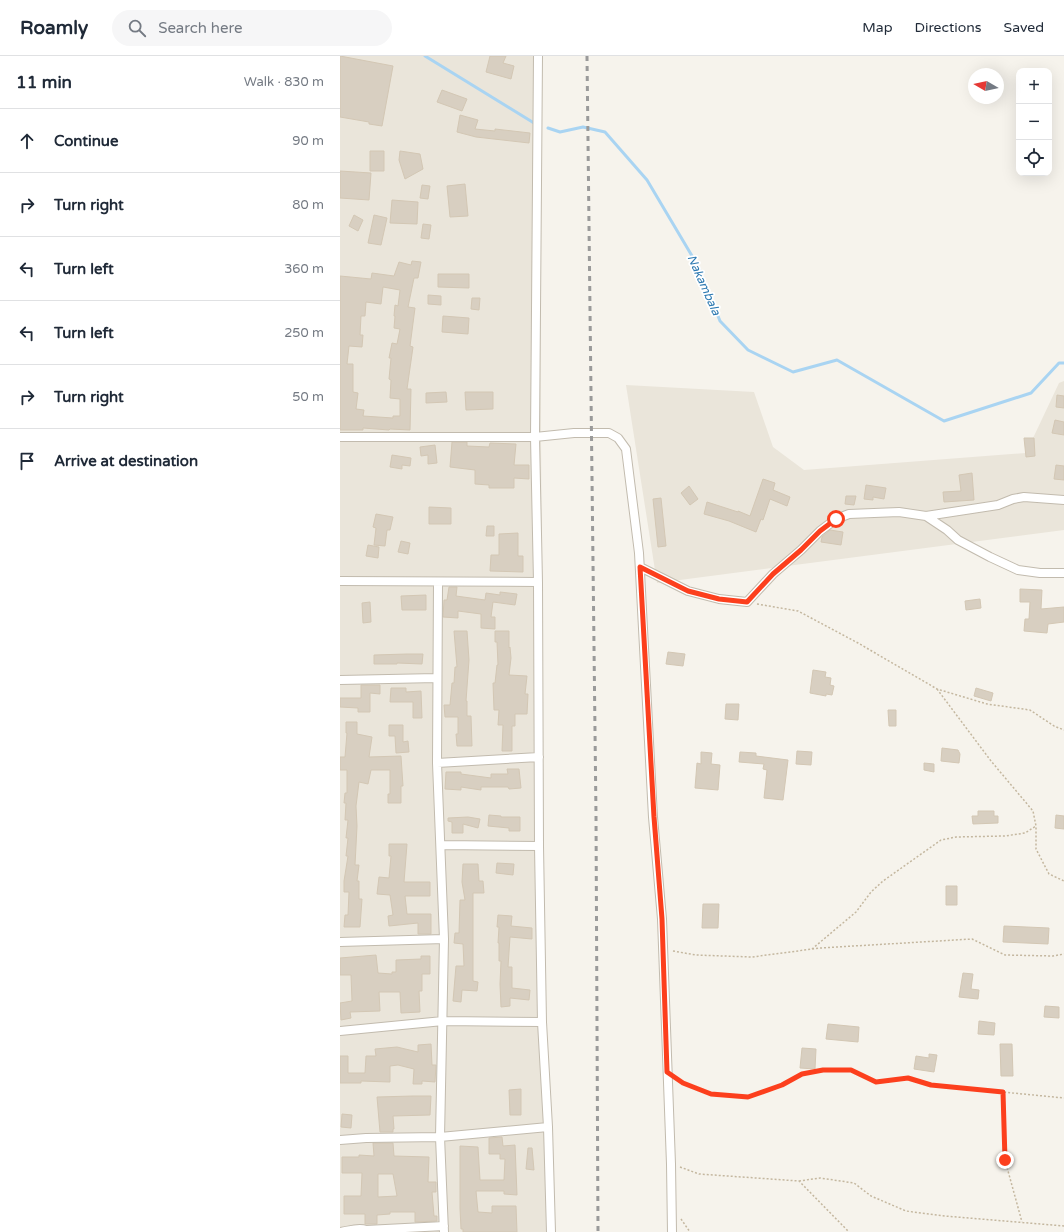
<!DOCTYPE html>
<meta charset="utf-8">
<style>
:root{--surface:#fff;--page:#f6f6f7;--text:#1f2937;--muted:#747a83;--line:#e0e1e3}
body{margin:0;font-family:"Varela Round",sans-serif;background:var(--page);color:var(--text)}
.controls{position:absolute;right:12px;top:12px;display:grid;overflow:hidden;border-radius:8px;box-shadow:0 4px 16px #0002}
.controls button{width:36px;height:36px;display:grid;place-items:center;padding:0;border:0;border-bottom:1px solid var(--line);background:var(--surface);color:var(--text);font:20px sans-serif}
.compass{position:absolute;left:628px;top:12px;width:36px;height:36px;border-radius:50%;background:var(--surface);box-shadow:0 4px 16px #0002;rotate:279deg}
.stop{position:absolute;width:12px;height:12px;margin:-9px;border:3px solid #fc3f1d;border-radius:50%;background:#fff}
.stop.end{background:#fc3f1d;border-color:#fff;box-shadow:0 1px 4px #0008}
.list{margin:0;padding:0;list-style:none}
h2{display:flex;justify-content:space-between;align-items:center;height:52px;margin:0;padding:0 16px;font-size:17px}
h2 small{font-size:13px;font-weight:400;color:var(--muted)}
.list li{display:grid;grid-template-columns:26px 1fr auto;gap:12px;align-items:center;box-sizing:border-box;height:64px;padding:0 16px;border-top:1px solid var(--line)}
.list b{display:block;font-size:15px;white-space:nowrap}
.list em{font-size:13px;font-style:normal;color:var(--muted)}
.icon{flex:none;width:22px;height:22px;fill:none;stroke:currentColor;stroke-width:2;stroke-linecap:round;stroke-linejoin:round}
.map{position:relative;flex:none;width:724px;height:1176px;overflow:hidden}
header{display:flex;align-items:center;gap:24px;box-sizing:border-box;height:56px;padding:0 20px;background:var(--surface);border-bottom:1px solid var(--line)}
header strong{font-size:19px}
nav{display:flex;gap:22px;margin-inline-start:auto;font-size:14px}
.search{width:280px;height:36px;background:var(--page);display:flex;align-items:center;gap:10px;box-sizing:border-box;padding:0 14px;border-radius:22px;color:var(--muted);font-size:15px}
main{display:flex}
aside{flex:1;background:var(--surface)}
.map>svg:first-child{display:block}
.residential{fill:#eae5da}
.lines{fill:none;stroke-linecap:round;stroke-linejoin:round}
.stream{stroke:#a9d4f2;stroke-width:3}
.building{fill:#d8cfc1;stroke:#d3c7b4;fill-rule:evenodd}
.minor-casing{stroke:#c2bbae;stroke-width:10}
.path{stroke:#c4b79f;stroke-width:1.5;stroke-dasharray:2 2;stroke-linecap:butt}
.minor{stroke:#fff;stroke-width:8}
.rail{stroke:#9a9a9a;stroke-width:3;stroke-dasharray:5 5;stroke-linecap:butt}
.route{stroke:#fc3f1d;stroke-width:5}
.labels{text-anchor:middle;stroke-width:3.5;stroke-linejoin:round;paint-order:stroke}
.water-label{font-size:12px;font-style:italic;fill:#2e7ab2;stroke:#fff}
</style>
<header>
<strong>Roamly</strong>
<div class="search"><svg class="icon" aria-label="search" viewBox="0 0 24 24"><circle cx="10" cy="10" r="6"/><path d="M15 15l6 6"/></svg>Search here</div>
<nav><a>Map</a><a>Directions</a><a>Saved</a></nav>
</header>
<main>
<aside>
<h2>11 min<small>Walk · 830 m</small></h2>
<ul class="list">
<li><svg class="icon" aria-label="ahead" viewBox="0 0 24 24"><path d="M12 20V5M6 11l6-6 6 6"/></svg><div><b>Continue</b></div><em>90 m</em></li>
<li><svg class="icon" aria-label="right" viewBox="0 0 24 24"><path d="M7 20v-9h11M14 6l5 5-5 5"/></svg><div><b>Turn right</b></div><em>80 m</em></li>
<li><svg class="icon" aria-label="left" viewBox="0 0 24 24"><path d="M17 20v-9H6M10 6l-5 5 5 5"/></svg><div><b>Turn left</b></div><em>360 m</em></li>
<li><svg class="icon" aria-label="left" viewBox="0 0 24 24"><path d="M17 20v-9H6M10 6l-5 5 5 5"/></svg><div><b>Turn left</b></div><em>250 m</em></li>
<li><svg class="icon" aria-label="right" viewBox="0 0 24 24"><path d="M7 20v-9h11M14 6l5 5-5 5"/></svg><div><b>Turn right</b></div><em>50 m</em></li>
<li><svg class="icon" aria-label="arrive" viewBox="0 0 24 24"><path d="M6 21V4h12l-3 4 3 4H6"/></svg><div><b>Arrive at destination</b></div></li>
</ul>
</aside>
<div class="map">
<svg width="724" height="1176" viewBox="0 0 724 1176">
<rect width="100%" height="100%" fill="#f6f3ec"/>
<path class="residential" d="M0 0H195L200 220 206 1176H0Z
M724 325V474L317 527 286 329 414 336 433 391 464 414 686 397 719 327Z"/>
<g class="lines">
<path class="stream" d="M85 0 194 67
M208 72 220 76 243 71 265 76 307 124 358 210 380 265 408 294 453 316 497 304 604 365 691 337 719 307H724"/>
</g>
<path class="building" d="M0 0 53 10 42 70 29 68V66L0 61Z
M150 0H166L163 7 174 10 171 23 146 16Z
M102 34 127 43 122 55 97 46Z
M120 59 138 64 135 73 155 75V73L190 77 189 87 136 81 117 76Z
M30 95H44V115H30Z
M60 95 80 98 83 113 65 123 59 104Z
M0 115 31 117 29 144 0 142Z
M125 128 128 160 110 161 107 130Z
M82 129 90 130 88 143 80 142Z
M52 144 78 146 77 168 50 167Z
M14 159 23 164 18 175 9 170Z
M34 159 47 162 41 189 28 187Z
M83 168 91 169 89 183 81 182Z
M72 205 81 206 78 222H74L68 251 75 252 70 290 73 291 67 333H71L70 374 50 373 49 374 23 372V374H0V220L31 223 32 217 54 220 59 206 71 209ZM43 231 60 234 58 250 55 249 54 260H55L54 272 60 273 57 288 52 287 49 302H51L49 323 51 324 50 342 60 343V360H53V362L23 360 24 354 16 353 18 337 13 336V308H7L9 290 22 291 23 279H20L21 260H25L26 246 41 248Z
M98 218H129V232L98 231Z
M88 239 101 240V249L88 248Z
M132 242H140L139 254 131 253Z
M103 260 129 262 128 278 102 276Z
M106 336 107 346 86 347V337Z
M125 336H153V353L126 354Z
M717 339 724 340V352L716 351Z
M715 364 724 366V379L712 377Z
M684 382H694L695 400 686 401Z
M112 386H127V390L149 391 150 387 176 388 174 409H189V423L174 422V432H149V429L135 428V414L110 411Z
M95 389 97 407 88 408V399L81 400 80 391Z
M52 399 71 402 70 410 62 409V413L50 411Z
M716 409 724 410V424L714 423Z
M632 417 634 444 604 446 603 436 621 435 619 419Z
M423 423 435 427 433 434 450 441 447 450 430 443 423 464 421 463 416 476 389 465 364 458 367 446 398 456V455L410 460Z
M526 429 546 432 544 443 533 441V444L524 443Z
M349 430 358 443 350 449 341 437Z
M506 440H516L514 449 505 448Z
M321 442 326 490 318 491 313 443Z
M89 451 111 452V468H89Z
M36 458 53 461 50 474H47L45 490 34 489 36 472 33 471Z
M147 470H154V480H146Z
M490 474 503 476 501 489 481 486 482 481Z
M178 477V500H183V516L150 515 151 499H159V478Z
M61 485 70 487 68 498 58 496Z
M28 489 39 491 38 502 26 500Z
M109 531H117L116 540 145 544 146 537 160 539V536L177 538 175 549 153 546 151 561H155V573L141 572V558L118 555V562L103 561 104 544H107Z
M680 533 702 534 701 553 724 551V566L708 568 707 577 684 575 685 563H689L690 546H680Z
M86 539V554H62L61 540Z
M640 543 641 552 626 554 625 545Z
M30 546 31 566 23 567 22 547Z
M114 575H127L129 604 126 645H127V660H131L132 690H117L116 678H118V661H105L104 649H110L112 627H114L115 611H117Z
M155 575H169V592L170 591 171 602 169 619 187 620 185 638H188L187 658H175V670H172V695H162L163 669H158L159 654H154L153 627H155L157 609H158L157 586H155Z
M328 596 345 598 343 610 326 608Z
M67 598H83L82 608 57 607V608H34V599Z
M473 614 486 616 485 621 491 622 490 629 494 630 492 639 486 638V640L470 637Z
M21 629H40V638L30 637V656H18V652L0 651V642H21Z
M51 632H66V636L81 635 82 662H73V646H50Z
M636 632 653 637 651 645 634 640Z
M386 648H399L398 664 385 663Z
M548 654H556V670H549Z
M6 666H17V678L32 681 29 701 61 700 63 730H61V747H48V738H50V714H31L28 728 19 726 16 750 17 770 15 809H19L17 825H19V843H22L20 871H4L5 859H8L9 836H4V825L8 800H6L8 782H6L8 764H5L6 747H4L5 737H7V714H0V701H5L7 677H6Z
M49 669H63V686L68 685 69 696 56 697 55 680H49Z
M602 692 618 694 620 698 619 707 601 705Z
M457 695 472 696 471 709 456 708Z
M361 696 372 697 371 708 380 709 378 734 355 732 357 707 361 708Z
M400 696 416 697V700L448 704 443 744 424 742 427 714 423 713 424 708 399 706Z
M584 707 594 708V716L584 714Z
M167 713H179L181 732 169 733 168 731H141V734L121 731V734L105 733 106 716H121V718L151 722V718H168Z
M638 755H654V760H658V767L633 768 632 760H638Z
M149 759 161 760V761H180V775H169V772L148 770Z
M716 759 724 760V773L715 772Z
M128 761 140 763 138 772 123 768V777H112V766L108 765V762Z
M49 788H67L64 826H90V840H65L67 858H91V878H78V867L49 870 48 860 53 859 50 839 37 838 39 821 49 822 51 800H49Z
M157 807 174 808 173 819 156 817Z
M123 808H138L139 825H143L144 837H133V925L138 926 137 935 122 934 121 946 113 945 116 910H124L123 888 114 887 115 877H119L120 844H125L122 826Z
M606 830H617V849H606Z
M363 848H379L378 872H362Z
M158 859 172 860 171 870 192 872V883L170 881 168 911H172V932L190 934 189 944 170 942V950L161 951 160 928 161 905H159V887H158L159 871H157Z
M664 870 709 872 708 888 663 886Z
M36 899 38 917 52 918V916H56V904L81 903V900H90V918H82V935H79L80 956 61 957 60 936H39L40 955 10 956 11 962 1 964 0 947 12 945 11 919H0V902Z
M623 917 633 918 631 933 639 934 638 943 619 941Z
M705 950 719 951V962L704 961Z
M639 965 655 967 654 979 638 978Z
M488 968 519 971 518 986 486 983Z
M91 988 92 1009H96L95 1026 82 1025V1028H73L74 1013 58 1009 50 1010V1026L21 1025V1027H0V1000H8V1017H25L26 1000H36L35 993 57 991 78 996V989Z
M660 988H672L673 1020H661Z
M462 992 476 993 475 1013 460 1012Z
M589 998 597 999 594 1016 574 1013 576 1000 589 1002Z
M181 1033V1059H170L169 1034Z
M73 1040H91L90 1059 53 1060 54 1073H53V1076H40L37 1041Z
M2 1058 12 1059 11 1072 1 1071Z
M162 1081 163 1090 175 1089 177 1139 164 1138V1135H136L138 1156 152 1157V1150H176L177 1176H123V1173H121L120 1152V1090L138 1091 140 1124H164L165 1103H160V1098H149V1082Z
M33 1087H53L54 1100 89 1101 88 1126H96V1136H92L94 1160H97V1165L75 1166V1156H50V1158L37 1159V1168H25V1158H4V1140H21L22 1117H2V1101H19V1099L34 1100ZM38 1118H53L57 1140 38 1141Z
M188 1092H192L194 1114 186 1113Z"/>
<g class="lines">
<g class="minor-casing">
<path id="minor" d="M198 0 195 381 198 526 199 790 202 966 208 1071 211 1176
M0 381H195L234 377H269L278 382 286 393 299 497 313 761 322 863 331 1108 332 1176
M586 460 658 449 673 443 684 441 724 444
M300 511 348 535 379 543 407 546 433 518 461 494 480 475 496 463 509 458 559 456 586 460 607 474 618 484 650 501 678 514 700 517H724
M0 525 198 526
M98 527 97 707 104 883 100 1081 104 1176
M0 624 97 622
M97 707 199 701
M101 789 199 790
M0 886 104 883
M0 975 103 965 202 966
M0 1084 26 1082 100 1081 208 1071
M0 1176C9 1175 18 1171 26 1174L104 1170"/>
</g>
<path class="path" d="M417 548 458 555 518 587 597 633 647 648 690 654 714 670 724 674
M597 633 651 705 693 755 696 770V793L709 818 724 825
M472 893 516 856 531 836 543 825 601 784 616 781 665 780 685 777 696 770
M333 895 356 899 412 901 480 892 632 883 665 899 713 900 724 898
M337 1023 343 1027 371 1037 408 1041 443 1029 462 1018 483 1014H511L536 1026 568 1022 591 1029 724 1042
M663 1036 665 1104 682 1166
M340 1111 359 1118 459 1125 509 1176
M459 1125 480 1122 514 1127 531 1140 566 1155 605 1160 724 1170
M341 1163 350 1176"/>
<use href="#minor" class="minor"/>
<path class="rail" d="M247 0 256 759 258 1176"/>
</g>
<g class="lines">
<path class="route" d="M496 463 480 475 461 494 433 518 407 546 379 543 348 535 300 511 314 761 322 863 327 1016 343 1027 371 1038 408 1041 442 1029 462 1018 483 1014H511L536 1026 568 1022 591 1029 663 1036 665 1104"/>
</g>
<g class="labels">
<g class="water-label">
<text transform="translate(364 229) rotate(66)" y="4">Nakambala</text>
</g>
</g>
</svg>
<div class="controls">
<button>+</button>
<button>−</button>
<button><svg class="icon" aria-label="locate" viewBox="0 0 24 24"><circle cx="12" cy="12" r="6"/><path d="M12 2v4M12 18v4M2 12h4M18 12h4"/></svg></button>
</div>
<svg class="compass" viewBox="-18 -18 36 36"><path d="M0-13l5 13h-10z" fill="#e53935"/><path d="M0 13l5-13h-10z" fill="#747a83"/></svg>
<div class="stop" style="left:496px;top:463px"></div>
<div class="stop end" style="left:665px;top:1104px"></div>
</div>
</main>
